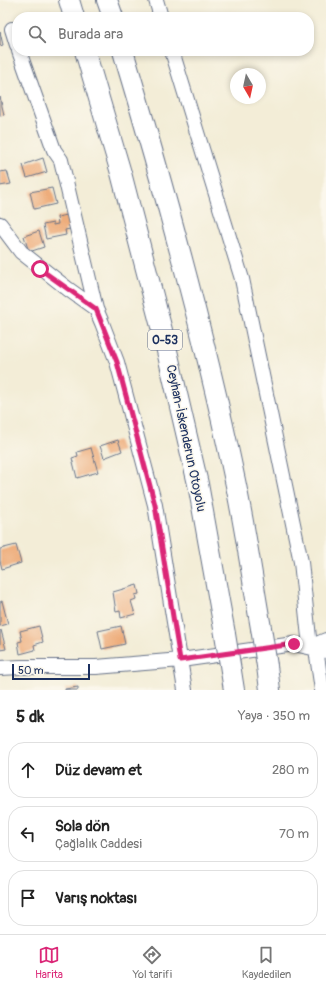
<!DOCTYPE html>
<html lang="tr">
<meta charset="utf-8">
<style>
:root{--surface:#fff;--page:#f2f2f2;--text:#222;--muted:#767676;--line:#e0e0e0;--accent:#db2777}
body{margin:0;font-family:Pangolin,sans-serif;background:var(--page);color:var(--text)}
.compass{position:absolute;left:230px;top:68px;width:36px;height:36px;border-radius:50%;background:var(--surface);box-shadow:0 2px 6px #0003;rotate:171deg}
.scale{position:absolute;left:12px;bottom:10px;width:78px;box-sizing:border-box;padding-left:4px;border:2px solid #1b2f5e;border-top:0;font-size:11px;line-height:14px;white-space:nowrap;color:#1b2f5e;-webkit-text-stroke:3px #fbf7ec;paint-order:stroke}
.stop{position:absolute;width:12px;height:12px;margin:-9px;border:3px solid #db2777;border-radius:50%;background:#fff}
.stop.end{background:#db2777;border-color:#fff;box-shadow:0 1px 4px #0008}
.list{margin:0;padding:0;list-style:none}
h2{display:flex;justify-content:space-between;align-items:center;height:52px;margin:0;padding:0 16px;font-size:17px}
h2 small{font-size:13px;font-weight:400;color:var(--muted)}
.list li{display:grid;grid-template-columns:26px 1fr auto;gap:12px;align-items:center;box-sizing:border-box;height:56px;margin:0 8px 8px;padding:0 8px;border:1px solid var(--line);border-radius:16px}
.list b{display:block;font-size:15px;white-space:nowrap}
.list p{margin:0;font-size:13px;white-space:nowrap;color:var(--muted)}
.list em{font-size:13px;font-style:normal;color:var(--muted)}
.icon{flex:none;width:22px;height:22px;fill:none;stroke:currentColor;stroke-width:2;stroke-linecap:round;stroke-linejoin:round}
.map{position:relative;flex:none;width:326px;height:690px;overflow:hidden}
.search{position:absolute;background:var(--surface);box-shadow:0 2px 6px #0003;left:12px;right:12px;top:12px;height:44px;display:flex;align-items:center;gap:10px;box-sizing:border-box;padding:0 14px;border-radius:16px;color:var(--muted);font-size:15px}
.sheet{height:244px;background:var(--surface)}
nav{display:flex;justify-content:space-around;align-items:center;box-sizing:border-box;height:56px;border-top:1px solid var(--line);background:var(--surface);font-size:11px;color:var(--muted)}
nav a{display:grid;justify-items:center;gap:2px}
nav .on{color:var(--accent)}
.map>svg:first-child{display:block}
.building{fill:#eead7c}
.lines{fill:none;stroke-linecap:round;stroke-linejoin:round}
.minor-casing{stroke:#677288;stroke-width:16}
.highway-casing{stroke:#677288;stroke-width:22}
.minor{stroke:#fff;stroke-width:14}
.highway{stroke:#fff;stroke-width:20}
.highway-bridge-casing{stroke:#677288;stroke-width:22;stroke-linecap:butt}
.highway-bridge{stroke:#fff;stroke-width:20}
.route{stroke:#db2777;stroke-width:5}
.labels{text-anchor:middle;stroke-width:3;stroke-linejoin:round;paint-order:stroke}
.shield{fill:#fbf7ec;stroke:#5e6b89;stroke-width:1}
.shield-label{font-size:12px;font-weight:bold;fill:#1b2f5e}
.street-label{font-size:13px;fill:#1b2f5e;stroke:#fbf7ec}
</style>
<div class="map">
<svg width="326" height="690" viewBox="0 0 326 690">
<rect width="100%" height="100%" fill="#fbf7ec"/>
<filter id="ink" filterUnits="userSpaceOnUse"><feTurbulence type="fractalNoise" baseFrequency=".025" numOctaves="2"/><feDisplacementMap in="SourceGraphic" scale="8" xChannelSelector="R" yChannelSelector="G"/><feConvolveMatrix kernelMatrix="1 2 1 2 8 2 1 2 1" color-interpolation-filters="sRGB"/></filter>
<filter id="wash" filterUnits="userSpaceOnUse"><feTurbulence type="fractalNoise" baseFrequency=".012" numOctaves="4" result="noise"/><feDisplacementMap in="SourceGraphic" scale="16" xChannelSelector="R" yChannelSelector="G"/><feGaussianBlur stdDeviation="0.9" result="paint"/><feColorMatrix in="noise" values="0 0 0 0 0 0 0 0 0 0 0 0 0 0 0 0 0 1.4 0 .05"/><feComposite in="paint" operator="in"/></filter>
<g filter="url(#wash)">
<rect width="100%" height="100%" fill="#f3edd7"/>
<g id="blocks">
<path class="building" d="M0 32 3 45 0 46Z
M0 97 4 115 0 116Z
M43 158 47 172 27 178 23 165Z
M7 171 11 184 0 186V172Z
M52 188 56 204 34 209 30 192Z
M67 215 70 229 65 230 66 235 46 239 43 225 53 223V225L58 224 57 217Z
M39 231 44 247 29 252 24 236Z
M118 440 122 451 104 458 100 446Z
M91 448 98 472 77 478 72 458 78 456 77 452Z
M16 545 21 563 2 569 0 561V549Z
M137 585 139 594 135 595 136 599 131 601 135 614 121 618 120 611 116 612 113 592Z
M2 601 8 624 0 626V602Z
M39 626 43 642 34 645 35 650 20 654 18 642 22 641 20 631Z
M121 626 125 644 102 649 98 631Z
M1 630 6 649 0 650V631Z
M78 687V690H65V689Z"/>
</g>
</g>
<g filter="url(#ink)">
<use href="#blocks" fill-opacity="0" stroke="#677288" stroke-width="1"/>
<g class="lines">
<g class="minor-casing">
<path id="minor" d="M156 0 161 17
M12 29 17 45
M19 51 54 150 61 160 96 309
M172 51 242 279 301 562 310 647 326 640
M0 224 21 252 68 289 96 309 102 323 117 362 155 505 185 690
M316 649 322 690
M0 668 21 667H96L181 660 294 644 326 651"/>
</g>
<g class="highway-casing">
<path id="highway" d="M69 0 74 17
M107 0 113 17
M85 51 121 173 164 338 198 484 225 634
M123 51C165 191 204 333 234 476 245 526 252 577 261 628
M267 666 270 690
M231 671 234 690"/>
</g>
<use href="#minor" class="minor"/>
<use href="#highway" class="highway"/>
<g class="highway-bridge-casing">
<path id="highway-bridge" d="M261 628 267 666
M225 634 231 671"/>
</g>
<use href="#highway-bridge" class="highway-bridge"/>
</g>
</g>
<g class="lines" filter="url(#ink)">
<path class="route" d="M40 269 96 309 117 362 155 505 180 660 294 644"/>
</g>
<g class="labels">
<rect class="shield" x="148" y="330" width="34" height="20" rx="3"/>
<g class="shield-label">
<text x="165" y="344">O-53</text>
</g>
<g class="street-label">
<text transform="translate(187 438) rotate(78)" y="5">Ceyhan-İskenderun Otoyolu</text>
</g>
</g>
</svg>
<svg class="compass" viewBox="-18 -18 36 36"><path d="M0-13l5 13h-10z" fill="#e53935"/><path d="M0 13l5-13h-10z" fill="#767676"/></svg>
<div class="scale">50 m</div>
<div class="stop" style="left:40px;top:269px"></div>
<div class="stop end" style="left:294px;top:644px"></div>
<div class="search"><svg class="icon" aria-label="search" viewBox="0 0 24 24"><circle cx="10" cy="10" r="6"/><path d="M15 15l6 6"/></svg>Burada ara</div>
</div>
<section class="sheet">
<h2>5 dk<small>Yaya · 350 m</small></h2>
<ul class="list">
<li><svg class="icon" aria-label="ahead" viewBox="0 0 24 24"><path d="M12 20V5M6 11l6-6 6 6"/></svg><div><b>Düz devam et</b></div><em>280 m</em></li>
<li><svg class="icon" aria-label="left" viewBox="0 0 24 24"><path d="M17 20v-9H6M10 6l-5 5 5 5"/></svg><div><b>Sola dön</b><p>Çağlalık Caddesi</p></div><em>70 m</em></li>
<li><svg class="icon" aria-label="arrive" viewBox="0 0 24 24"><path d="M6 21V4h12l-3 4 3 4H6"/></svg><div><b>Varış noktası</b></div></li>
</ul>
</section>
<nav>
<a class="on"><svg class="icon" aria-label="map" viewBox="0 0 24 24"><path d="M3 6l6-2 6 2 6-2v14l-6 2-6-2-6 2zM9 4v14M15 6v14"/></svg>Harita</a>
<a><svg class="icon" aria-label="directions" viewBox="0 0 24 24"><path d="M12 3l9 9-9 9-9-9zM9 14v-3h6M13 9l2 2-2 2"/></svg>Yol tarifi</a>
<a><svg class="icon" aria-label="saved" viewBox="0 0 24 24"><path d="M7 4h10v16l-5-4-5 4z"/></svg>Kaydedilen</a>
</nav>
